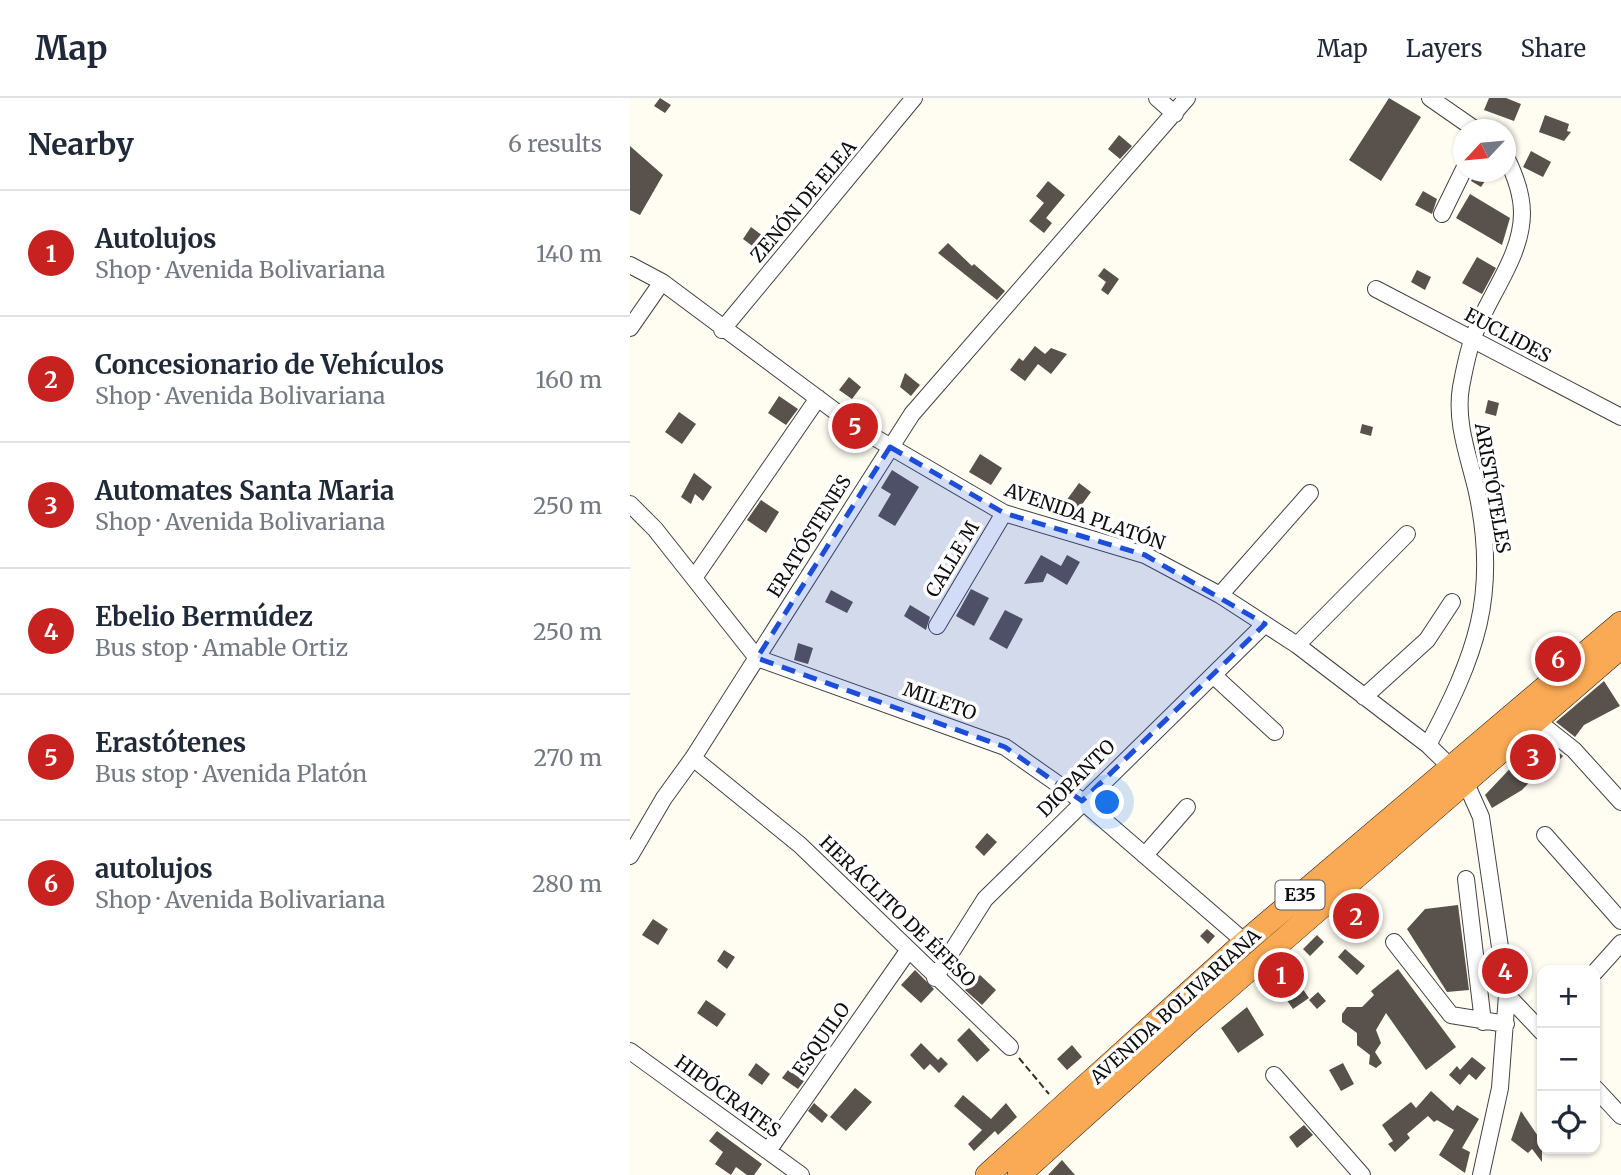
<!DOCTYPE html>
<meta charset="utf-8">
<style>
:root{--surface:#fff;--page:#f2f2f3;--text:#1f2937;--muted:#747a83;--line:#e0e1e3;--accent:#c72220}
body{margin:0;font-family:Merriweather,serif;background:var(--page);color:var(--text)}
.controls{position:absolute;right:21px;bottom:21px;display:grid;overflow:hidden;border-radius:14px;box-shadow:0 2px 5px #0004}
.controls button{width:63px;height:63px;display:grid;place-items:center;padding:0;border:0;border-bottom:2px solid var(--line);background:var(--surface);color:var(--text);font:35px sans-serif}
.compass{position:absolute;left:823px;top:21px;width:63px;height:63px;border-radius:50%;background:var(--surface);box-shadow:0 2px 5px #0004;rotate:244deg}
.you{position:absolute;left:478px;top:705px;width:24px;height:24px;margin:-18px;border:5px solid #fff;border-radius:50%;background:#1a73e8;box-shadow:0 0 0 10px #1a73e833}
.badge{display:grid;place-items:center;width:46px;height:46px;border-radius:50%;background:var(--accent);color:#fff;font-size:23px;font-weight:700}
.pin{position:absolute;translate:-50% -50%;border:4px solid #fff;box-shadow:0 2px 7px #0006}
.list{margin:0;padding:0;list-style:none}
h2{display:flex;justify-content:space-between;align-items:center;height:91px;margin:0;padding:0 28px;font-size:30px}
h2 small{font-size:23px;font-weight:400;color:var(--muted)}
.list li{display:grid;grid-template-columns:46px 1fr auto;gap:21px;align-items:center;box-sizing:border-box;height:126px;padding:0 28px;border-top:2px solid var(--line)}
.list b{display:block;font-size:26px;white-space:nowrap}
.list p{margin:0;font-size:23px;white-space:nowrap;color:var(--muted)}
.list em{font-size:23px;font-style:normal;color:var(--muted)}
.icon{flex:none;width:38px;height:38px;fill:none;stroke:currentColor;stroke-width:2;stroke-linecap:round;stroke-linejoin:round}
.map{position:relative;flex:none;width:991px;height:1077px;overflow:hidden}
header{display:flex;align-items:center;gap:42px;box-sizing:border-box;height:98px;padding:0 35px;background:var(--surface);border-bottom:2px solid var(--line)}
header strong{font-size:33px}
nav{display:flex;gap:38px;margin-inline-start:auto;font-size:24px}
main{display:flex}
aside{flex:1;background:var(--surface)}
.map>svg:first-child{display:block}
.building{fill:#59514b}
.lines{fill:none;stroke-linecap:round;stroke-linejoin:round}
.minor-casing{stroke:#424242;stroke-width:18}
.highway-casing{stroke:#202020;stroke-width:24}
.path{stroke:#313131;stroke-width:2;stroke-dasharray:7 3.5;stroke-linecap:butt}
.minor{stroke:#fff;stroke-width:16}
.highway{stroke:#faaa54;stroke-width:23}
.marked{fill:#1d4ed8;fill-opacity:0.2;stroke:#1d4ed8;stroke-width:5;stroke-dasharray:14 9;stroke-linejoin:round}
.labels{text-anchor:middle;stroke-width:7;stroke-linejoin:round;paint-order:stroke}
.shield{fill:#fff;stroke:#575757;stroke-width:2}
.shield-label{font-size:18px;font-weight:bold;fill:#0f0f0f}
.street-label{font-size:19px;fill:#0f0f0f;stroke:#fff}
</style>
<header>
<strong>Map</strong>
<nav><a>Map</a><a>Layers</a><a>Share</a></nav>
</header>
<main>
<aside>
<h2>Nearby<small>6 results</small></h2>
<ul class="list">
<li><span class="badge">1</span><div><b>Autolujos</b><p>Shop · Avenida Bolivariana</p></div><em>140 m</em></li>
<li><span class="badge">2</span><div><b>Concesionario de Vehículos</b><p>Shop · Avenida Bolivariana</p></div><em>160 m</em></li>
<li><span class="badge">3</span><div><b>Automates Santa Maria</b><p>Shop · Avenida Bolivariana</p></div><em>250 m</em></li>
<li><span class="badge">4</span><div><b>Ebelio Bermúdez</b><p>Bus stop · Amable Ortiz</p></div><em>250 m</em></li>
<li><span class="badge">5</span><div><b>Erastótenes</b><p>Bus stop · Avenida Platón</p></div><em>270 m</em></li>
<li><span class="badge">6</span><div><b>autolujos</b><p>Shop · Avenida Bolivariana</p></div><em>280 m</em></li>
</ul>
</aside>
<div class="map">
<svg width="991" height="1077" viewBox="0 0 991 1077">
<rect width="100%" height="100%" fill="#fffdf2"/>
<path class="building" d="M30 0 41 7 35 15 24 8Z
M759 0 791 19 751 83 719 62Z
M859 0H876L891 6 884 23 854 12Z
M915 17 939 26 937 33 941 34 934 43 909 34Z
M489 37 502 48 490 61 478 51Z
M0 48 33 77 10 117 0 112Z
M901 53 921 64 913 79 893 69Z
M846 74 859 77 851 89 841 83Z
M418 83 435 97 416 120 422 125 414 135 399 123 414 105 406 98Z
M793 93 807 101 802 116 785 107Z
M840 96 880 120 872 147 826 120Z
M121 129 137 141 129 153 113 141Z
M318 145 342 168 344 166 375 193 367 202 308 155Z
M847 159 866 170 852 196 832 185Z
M474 170 489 181 478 197 471 192 476 184 468 178Z
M787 172 801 179 795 192 781 184Z
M405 248 415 256 421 250 437 256 421 276 408 266 395 283 380 272 389 260 393 263Z
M275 275 290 287 281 298 270 289Z
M219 279 231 289 222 301 209 292Z
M149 298 168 311 156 327 138 315Z
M858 302 869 305 866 318 855 315Z
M49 314 66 326 52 346 35 334Z
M732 326 743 329 741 338 730 335Z
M350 356 372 370 361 387 339 374Z
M262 372 289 389 265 428 248 418 261 396 251 390Z
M64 375 82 389 73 403 65 396 61 406 51 399Z
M449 385 461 394 448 412 436 403Z
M131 402 149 414 136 435 117 422Z
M411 457 431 468 437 457 450 464 437 487 417 475 413 484 394 486Z
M341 491 359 500 344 528 326 518Z
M201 492 223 504 217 515 195 504Z
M280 507 300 519 296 532 274 518Z
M375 512 393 521 377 551 359 541Z
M168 545 183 550 178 566 164 562Z
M974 583 990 608 954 627 945 639 926 624Z
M910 639 933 658 913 679 909 674 892 692 862 710 855 697Z
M357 735 367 744 354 758 345 749Z
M828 807 839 892 817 894 777 831 795 811Z
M23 821 38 831 28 847 12 837Z
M577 831 585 838 578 846 570 838Z
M687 837 694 844 680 858 673 851Z
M715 851 735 868 727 877 708 859Z
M94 852 105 859 97 871 87 863Z
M768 871 826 949 796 972 756 915 746 932 751 945 745 954 752 965 746 970 739 966 740 957 727 947V935L712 924V916L717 909H732L744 897 741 893Z
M285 872 304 891 291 905 271 887Z
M661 874 679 900 663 911 645 885Z
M350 877 366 892 352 907 335 892Z
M688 894 696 903 687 911 679 902Z
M76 902 96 916 87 929 67 915Z
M617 909 634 937 608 955 591 930Z
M339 930 360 952 347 964 327 942Z
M291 945 308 962 311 959 318 966 309 975 300 966 294 972 280 957Z
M442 947 452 959 437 972 427 961Z
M842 959 856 970 846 982 839 976 830 987 819 977 827 968 830 972Z
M126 965 140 976 132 987 118 977Z
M713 965 724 986 711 993 699 972Z
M158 972 174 983 168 991 152 980Z
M225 990 242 1004 216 1033 200 1019Z
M801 993 823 1013 827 1007 849 1021 832 1050 840 1054 835 1075 809 1057 824 1032 807 1022 804 1024 798 1018 777 1036 780 1040 765 1054 758 1046 763 1043 752 1027 781 1004 786 1010Z
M333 997 361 1021 376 1005 387 1019 368 1037 365 1033 344 1053 338 1046 352 1032 324 1008Z
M184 1005 198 1017 192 1025 178 1013Z
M891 1013 912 1044V1064L902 1051 898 1055 881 1042Z
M674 1027 683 1037 667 1050 659 1039Z
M87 1033 132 1066 124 1077H117L106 1069 101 1077 85 1066 93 1054 79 1043Z
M432 1062 445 1077H418Z"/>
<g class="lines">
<g class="minor-casing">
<path id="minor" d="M527 0 545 16
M800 0 846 32
M812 116 834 71
M0 167 32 184 225 328 374 415 515 457 590 497 667 547 798 647 835 683 851 719 877 897 870 990 851 1077
M746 191 991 319
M0 230 32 184
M92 232 284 0
M0 406 25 431 127 560 375 649 452 703 615 844
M64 480 188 300
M590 497 680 395
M307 528 374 415
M667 547 777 436
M583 577 645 634
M734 599 797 542 822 504
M906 622 944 652 991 704
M798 647C846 557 869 497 847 394 839 359 825 325 831 289 834 274 837 257 842 243 855 201 892 161 892 115 892 97 884 75 876 59
M63 660 170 747 380 949
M915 737 991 823
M515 757 557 709
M0 758 34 700 63 660 282 316 557 0
M836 781 853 924
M764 844 821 917 876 926
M965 874 991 845
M305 880 355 801 635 526
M877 897 912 934
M0 953 171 1077
M644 977 732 1077
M965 990 991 1018
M138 1053 278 853"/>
</g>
<g class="highway-casing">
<path id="highway" d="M357 1077 615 844 991 525
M389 1077 561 922 991 549"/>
</g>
<path class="path" d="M389 960 419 996"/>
<use href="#minor" class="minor"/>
<use href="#highway" class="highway"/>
</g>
<path class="marked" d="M260 349 374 415 515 457 635 526 452 703 375 649 127 560Z"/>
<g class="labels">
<rect class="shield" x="645.5" y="782.5" width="49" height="29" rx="5"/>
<g class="shield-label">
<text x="670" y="803">E35</text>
</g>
<g class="street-label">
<text transform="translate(173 103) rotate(-50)" y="7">ZENÓN DE ELEA</text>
<text transform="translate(878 237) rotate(28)" y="7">EUCLIDES</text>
<text transform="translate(863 390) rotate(80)" y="7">ARISTÓTELES</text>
<text transform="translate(455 418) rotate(19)" y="7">AVENIDA PLATÓN</text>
<text transform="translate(179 438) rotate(-58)" y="7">ERATÓSTENES</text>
<text transform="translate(322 461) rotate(-59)" y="7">CALLE M</text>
<text transform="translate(310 603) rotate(20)" y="7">MILETO</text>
<text transform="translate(446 680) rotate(-45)" y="7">DIOPANTO</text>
<text transform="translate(268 813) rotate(44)" y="7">HERÁCLITO DE ÉFESO</text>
<text transform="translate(545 908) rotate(-42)" y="7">AVENIDA BOLIVARIANA</text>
<text transform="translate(191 941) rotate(-55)" y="7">ESQUILO</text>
<text transform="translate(98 998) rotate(36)" y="7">HIPÓCRATES</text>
</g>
</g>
</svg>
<div class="controls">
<button>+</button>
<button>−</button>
<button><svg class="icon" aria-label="locate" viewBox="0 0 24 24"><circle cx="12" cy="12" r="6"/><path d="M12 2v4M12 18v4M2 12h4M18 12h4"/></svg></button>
</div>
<svg class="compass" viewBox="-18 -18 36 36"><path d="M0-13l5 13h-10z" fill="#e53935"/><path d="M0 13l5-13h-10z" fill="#747a83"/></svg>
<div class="you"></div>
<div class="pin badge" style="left:651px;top:877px">1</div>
<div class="pin badge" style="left:726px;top:818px">2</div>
<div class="pin badge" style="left:903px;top:659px">3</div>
<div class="pin badge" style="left:875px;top:873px">4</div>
<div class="pin badge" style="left:225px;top:328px">5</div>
<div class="pin badge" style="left:928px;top:561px">6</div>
</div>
</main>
